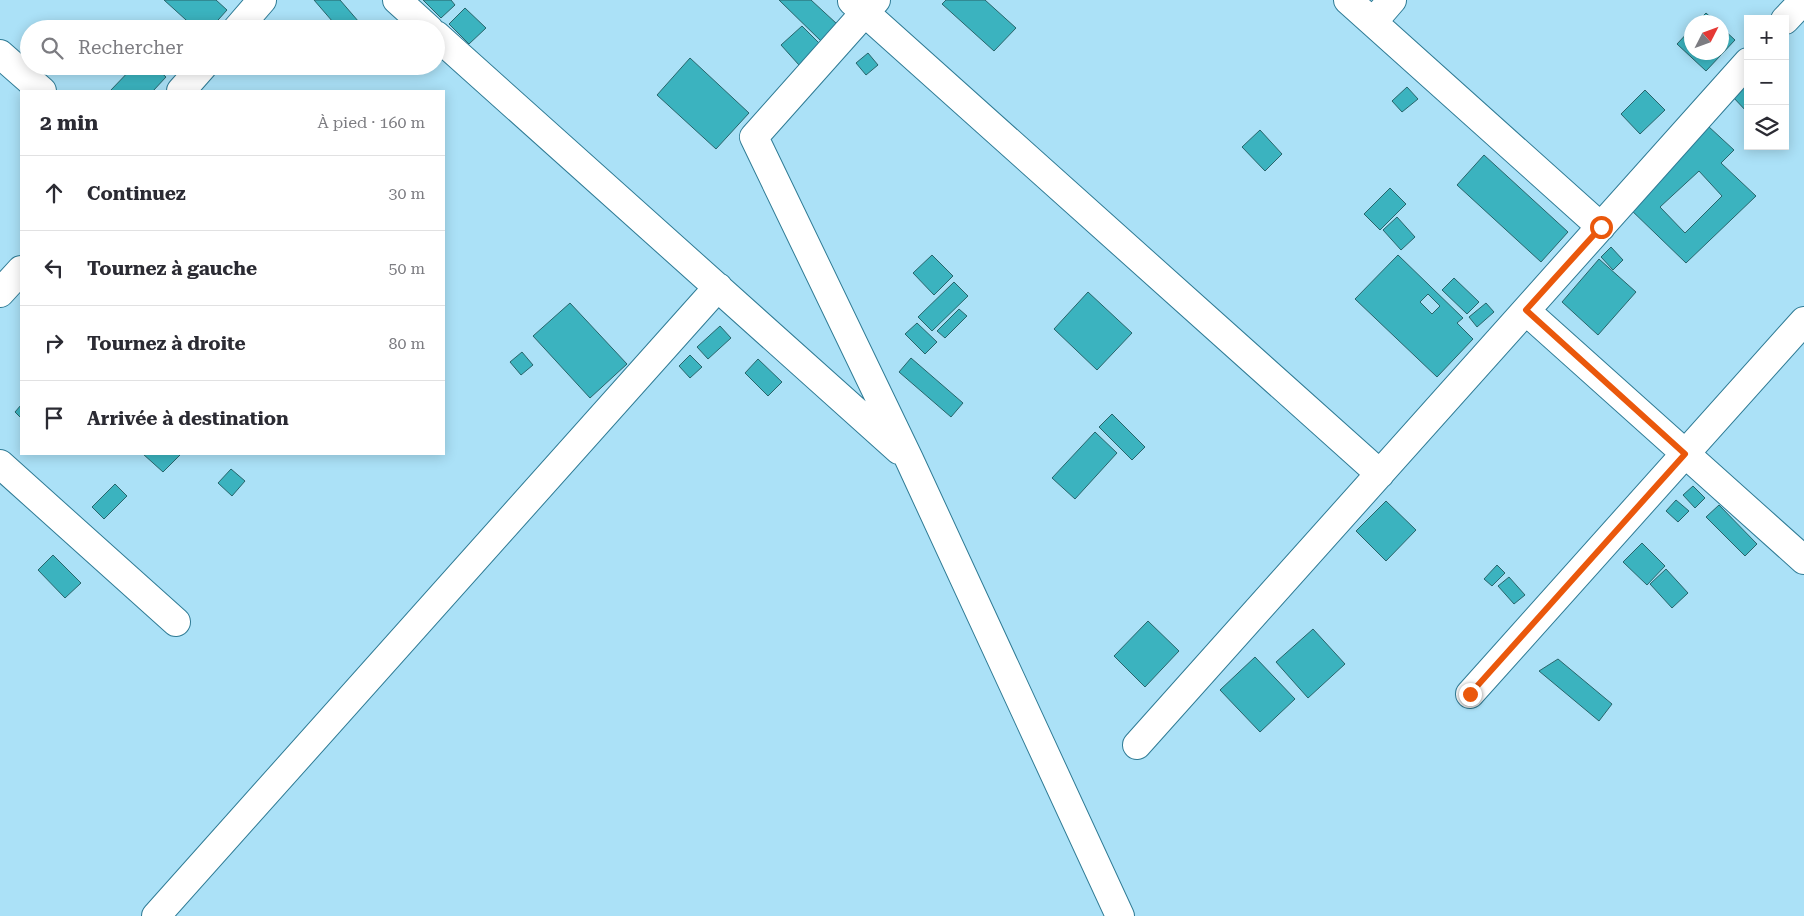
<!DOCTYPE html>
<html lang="fr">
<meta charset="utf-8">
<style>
:root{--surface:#fff;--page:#f2f2f3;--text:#2b2b33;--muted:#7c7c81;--line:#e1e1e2}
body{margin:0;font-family:"Roboto Serif",serif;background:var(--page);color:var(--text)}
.controls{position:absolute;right:15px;top:15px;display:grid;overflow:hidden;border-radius:0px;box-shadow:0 2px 12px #0003}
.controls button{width:45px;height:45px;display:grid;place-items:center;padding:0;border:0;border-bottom:1px solid var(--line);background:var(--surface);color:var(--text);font:25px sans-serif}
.compass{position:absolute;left:1684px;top:15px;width:45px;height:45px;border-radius:50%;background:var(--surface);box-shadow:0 2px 12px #0003;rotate:48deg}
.stop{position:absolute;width:15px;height:15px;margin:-11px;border:4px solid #ea580c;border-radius:50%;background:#fff}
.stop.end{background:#ea580c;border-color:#fff;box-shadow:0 1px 5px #0008}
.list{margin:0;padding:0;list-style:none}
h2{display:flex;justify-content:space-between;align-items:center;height:65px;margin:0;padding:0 20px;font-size:21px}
h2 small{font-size:16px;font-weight:400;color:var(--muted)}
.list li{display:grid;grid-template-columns:32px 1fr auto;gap:15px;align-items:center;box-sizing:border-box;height:75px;padding:0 20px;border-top:1px solid var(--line)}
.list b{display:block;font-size:19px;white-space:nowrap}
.list em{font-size:16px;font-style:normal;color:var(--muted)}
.icon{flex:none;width:28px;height:28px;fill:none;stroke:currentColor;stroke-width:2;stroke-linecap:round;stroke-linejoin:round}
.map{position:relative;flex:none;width:1804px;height:916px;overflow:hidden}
.search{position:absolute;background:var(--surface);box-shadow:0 2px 12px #0003;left:20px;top:20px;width:425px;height:55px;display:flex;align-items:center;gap:12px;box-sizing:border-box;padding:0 18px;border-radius:28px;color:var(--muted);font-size:19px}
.panel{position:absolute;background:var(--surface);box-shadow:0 2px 12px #0003;left:20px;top:90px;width:425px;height:365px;border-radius:0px}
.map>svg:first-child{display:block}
.building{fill:#3bb3bf;stroke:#28656b;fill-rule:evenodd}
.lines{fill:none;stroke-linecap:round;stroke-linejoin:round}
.street-casing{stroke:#2f7b95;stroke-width:30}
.street{stroke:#fff;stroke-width:28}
.route{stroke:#ea580c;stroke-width:6}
</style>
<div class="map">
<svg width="1804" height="916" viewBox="0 0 1804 916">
<rect width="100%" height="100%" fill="#abe1f7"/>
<path class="building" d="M164 0H216L227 10 210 29H196Z
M314 0H340L365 29H339Z
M423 0H451L455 5 441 18Z
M779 0H811L837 24 822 42Z
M946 0H985L1016 28 994 51 942 4Z
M465 8 486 28 469 44 449 24Z
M1706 13 1716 22H1697Z
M802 26 820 44 799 65 781 45Z
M1692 28V52H1722V28L1735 40 1706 71 1677 44Z
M868 53 878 65 866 75 856 63Z
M690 58 749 113 716 149 657 95Z
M134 66H154L166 77 153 91H110Z
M1748 80V113L1732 96Z
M1407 87 1418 99 1402 112 1392 101Z
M1645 90 1665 110 1640 134 1621 114Z
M1708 126 1734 150 1721 163 1756 196 1686 263 1628 207ZM1699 171 1722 196 1685 233 1660 207Z
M1260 130 1282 154 1265 171 1242 147Z
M1484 155 1568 232 1541 262 1457 185Z
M1390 188 1406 204 1380 230 1364 214Z
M1397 217 1415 237 1401 250 1383 230Z
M1611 247 1623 260 1613 270 1601 257Z
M932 255 953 276 934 295 913 273Z
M1398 255 1463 318 1457 323 1473 339 1437 377 1355 299ZM1428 294 1440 306 1432 314 1420 302Z
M1599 259 1636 292 1598 335 1562 302Z
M1454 278 1479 302 1467 314 1442 290Z
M954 282 968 296 932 331 918 317Z
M1088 292 1132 333 1097 370 1054 329Z
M570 303 627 364 590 398 533 336Z
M1486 303 1494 312 1477 327 1469 317Z
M959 309 967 316 945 338 937 331Z
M917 323 937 342 925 354 905 334Z
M720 326 731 338 708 359 697 347Z
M522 352 533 365 521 375 510 362Z
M690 355 702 367 690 378 679 366Z
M911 358 963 403 951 417 899 372Z
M758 359 782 382 768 396 745 373Z
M21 405V418L15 412Z
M1112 414 1145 447 1132 460 1099 427Z
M1095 432 1117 453 1075 499 1052 478Z
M143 454H181L163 472Z
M231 469 245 481 232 496 218 483Z
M115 484 127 496 104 519 92 507Z
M1693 486 1705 498 1695 508 1683 495Z
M1676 500 1689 511 1678 522 1666 511Z
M1386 501 1416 530 1386 561 1356 531Z
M1719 505 1757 544 1745 556 1706 517Z
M1642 543 1665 566 1647 585 1623 562Z
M53 555 81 583 65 598 38 570Z
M1497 565 1505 573 1492 586 1484 579Z
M1666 569 1688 593 1672 608 1650 584Z
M1509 577 1525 595 1514 604 1498 586Z
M1148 621 1179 651 1145 687 1114 656Z
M1313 629 1345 664 1308 698 1276 662Z
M1255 657 1295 699 1260 732 1220 690Z
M1558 659 1612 704 1599 721 1539 671Z"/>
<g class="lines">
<g class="street-casing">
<path id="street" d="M397 0 429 29
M876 0 754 137 909 459 1120 916
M1348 0 1601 227
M852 1 1380 474
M1785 20 1804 0
M1373 22 1392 0
M237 29 262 0
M436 35 899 450
M0 54 42 91
M181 91 203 66
M0 293 21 270
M1526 311 1804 560
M0 464 176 622
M1470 694 1804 321
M1137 745 1748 62
M156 916 718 287"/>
</g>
<use href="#street" class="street"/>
</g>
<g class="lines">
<path class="route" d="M1470 694 1685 454 1526 310 1601 227"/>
</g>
</svg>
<div class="controls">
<button>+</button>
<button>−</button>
<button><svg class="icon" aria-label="layers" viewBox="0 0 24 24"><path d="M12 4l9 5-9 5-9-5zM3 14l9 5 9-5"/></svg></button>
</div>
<svg class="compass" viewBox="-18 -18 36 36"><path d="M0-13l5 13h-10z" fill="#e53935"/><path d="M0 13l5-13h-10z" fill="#7c7c81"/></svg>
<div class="stop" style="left:1601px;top:227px"></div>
<div class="stop end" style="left:1470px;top:694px"></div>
<div class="search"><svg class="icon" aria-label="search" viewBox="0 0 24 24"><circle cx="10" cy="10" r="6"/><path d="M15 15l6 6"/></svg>Rechercher</div>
<section class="panel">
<h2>2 min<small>À pied · 160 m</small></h2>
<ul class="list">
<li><svg class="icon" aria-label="ahead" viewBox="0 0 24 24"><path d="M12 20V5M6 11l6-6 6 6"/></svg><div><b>Continuez</b></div><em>30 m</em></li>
<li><svg class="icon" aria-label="left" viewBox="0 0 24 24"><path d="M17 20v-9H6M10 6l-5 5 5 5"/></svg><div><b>Tournez à gauche</b></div><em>50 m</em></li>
<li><svg class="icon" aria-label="right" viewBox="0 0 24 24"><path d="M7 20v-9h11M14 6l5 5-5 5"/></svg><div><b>Tournez à droite</b></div><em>80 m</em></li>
<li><svg class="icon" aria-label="arrive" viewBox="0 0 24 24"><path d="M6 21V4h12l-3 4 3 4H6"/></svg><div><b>Arrivée à destination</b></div></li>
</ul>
</section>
</div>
